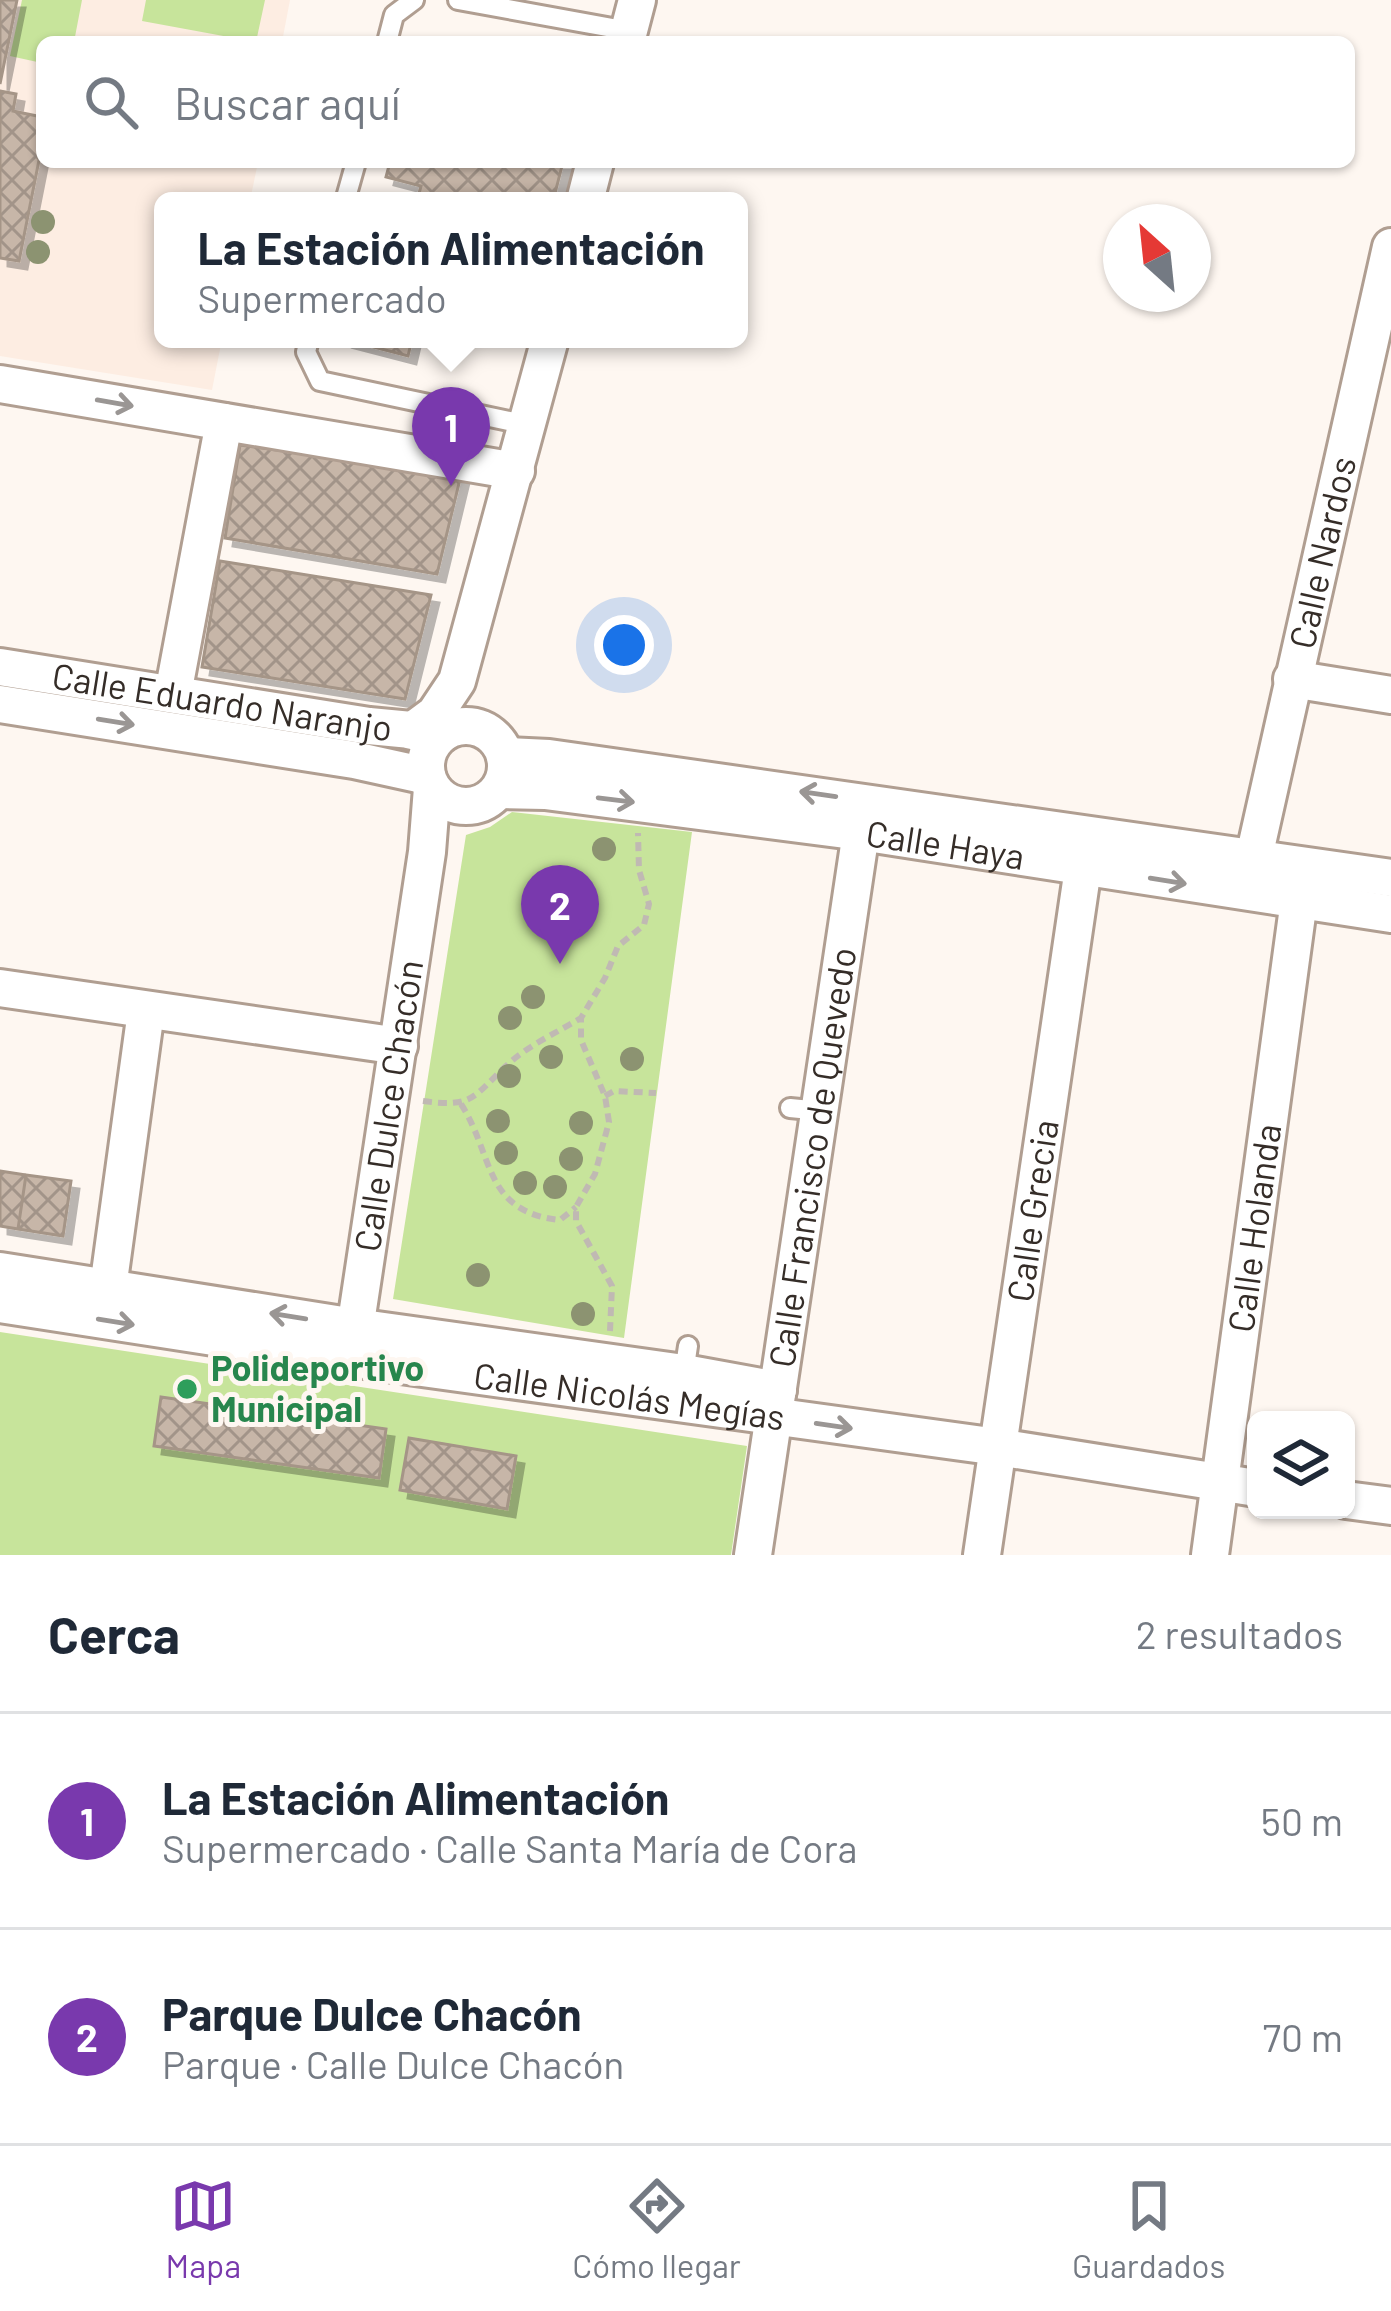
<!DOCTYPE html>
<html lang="es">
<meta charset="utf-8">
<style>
:root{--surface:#fff;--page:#f6f6f7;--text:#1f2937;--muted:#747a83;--line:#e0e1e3;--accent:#7939ad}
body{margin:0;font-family:Barlow,sans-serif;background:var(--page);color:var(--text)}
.controls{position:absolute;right:36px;bottom:36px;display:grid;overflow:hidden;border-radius:18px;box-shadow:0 3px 9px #0004}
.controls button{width:108px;height:108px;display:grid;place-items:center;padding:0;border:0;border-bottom:3px solid var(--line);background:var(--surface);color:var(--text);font:60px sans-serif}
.compass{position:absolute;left:1103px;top:204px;width:108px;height:108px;border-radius:50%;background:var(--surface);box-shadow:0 3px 9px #0004;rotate:333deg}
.you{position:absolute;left:624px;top:645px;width:42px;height:42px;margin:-30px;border:9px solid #fff;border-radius:50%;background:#1a73e8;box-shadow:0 0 0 18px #1a73e833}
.badge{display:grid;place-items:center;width:78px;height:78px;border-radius:50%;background:var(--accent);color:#fff;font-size:39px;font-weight:700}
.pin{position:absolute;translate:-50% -99px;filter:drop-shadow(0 3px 6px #0008)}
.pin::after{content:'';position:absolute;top:63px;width:42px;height:36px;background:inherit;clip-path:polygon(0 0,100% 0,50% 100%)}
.popup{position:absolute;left:154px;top:192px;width:594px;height:156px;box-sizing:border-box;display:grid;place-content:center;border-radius:18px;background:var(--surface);filter:drop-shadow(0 3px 9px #0005);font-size:39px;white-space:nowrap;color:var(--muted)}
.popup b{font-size:45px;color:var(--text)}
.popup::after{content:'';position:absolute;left:50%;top:100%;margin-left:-24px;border:24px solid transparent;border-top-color:var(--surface)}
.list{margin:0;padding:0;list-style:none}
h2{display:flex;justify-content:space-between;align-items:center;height:156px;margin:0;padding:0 48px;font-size:51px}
h2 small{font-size:39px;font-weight:400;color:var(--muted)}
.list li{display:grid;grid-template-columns:78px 1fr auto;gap:36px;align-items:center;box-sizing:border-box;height:216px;padding:0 48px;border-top:3px solid var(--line)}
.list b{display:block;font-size:45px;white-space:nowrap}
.list p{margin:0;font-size:39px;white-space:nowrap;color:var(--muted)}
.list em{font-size:39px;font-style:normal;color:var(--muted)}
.icon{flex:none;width:66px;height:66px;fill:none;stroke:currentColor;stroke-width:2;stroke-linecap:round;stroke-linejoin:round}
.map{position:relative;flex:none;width:1391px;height:1555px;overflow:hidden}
.search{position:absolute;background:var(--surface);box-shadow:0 3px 9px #0004;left:36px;right:36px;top:36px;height:132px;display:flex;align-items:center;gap:30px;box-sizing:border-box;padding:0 42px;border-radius:18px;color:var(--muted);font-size:45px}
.sheet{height:588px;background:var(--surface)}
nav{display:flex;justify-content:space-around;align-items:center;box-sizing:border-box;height:168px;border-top:3px solid var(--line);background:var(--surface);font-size:33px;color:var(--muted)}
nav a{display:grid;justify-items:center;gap:6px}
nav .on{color:var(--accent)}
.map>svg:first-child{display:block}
.built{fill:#fdede2}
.green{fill:#c7e49b}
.building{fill:url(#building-cross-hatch);stroke:#a59587;stroke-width:3;filter:url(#shadow)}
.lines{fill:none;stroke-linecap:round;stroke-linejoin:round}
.lane-casing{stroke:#b09e91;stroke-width:24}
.street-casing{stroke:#b09e91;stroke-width:42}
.path{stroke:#c0b9b3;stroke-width:6;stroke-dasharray:9 6;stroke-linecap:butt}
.lane{stroke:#fff;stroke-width:18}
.street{stroke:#fff;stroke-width:36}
.tree{fill:#8c9371}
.oneway{stroke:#9a9694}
.leisure-dot{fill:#2e9e5b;stroke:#fef7f1;stroke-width:4.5}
.labels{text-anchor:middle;stroke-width:10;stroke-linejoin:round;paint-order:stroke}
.street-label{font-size:36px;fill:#352d28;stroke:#fef7f1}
.leisure-label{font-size:36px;font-weight:bold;fill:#27864d;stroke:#fef7f1;text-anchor:start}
</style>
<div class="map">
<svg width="1391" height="1555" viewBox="0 0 1391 1555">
<defs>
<pattern id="building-cross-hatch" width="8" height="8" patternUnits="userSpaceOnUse" patternTransform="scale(3)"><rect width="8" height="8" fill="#c7b6a8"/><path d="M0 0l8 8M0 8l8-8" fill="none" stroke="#a29489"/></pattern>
<filter id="shadow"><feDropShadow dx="8" dy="8" stdDeviation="0" flood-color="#0004"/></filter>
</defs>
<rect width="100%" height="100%" fill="#fef7f1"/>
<path class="built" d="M0 0H290L282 42H42V162H258L250 201H163V339H222L212 390 0 356Z"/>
<path class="green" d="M22 0H82L74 42H42V63L10 56Z
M146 0H265L256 42 142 21Z
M512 812 692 832 624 1338 393 1299 466 835 490 827Z
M0 1332 747 1446 731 1555H0Z"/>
<path class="building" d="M0 0H17L0 84Z
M0 91 16 94 13 111 42 117V145L19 261 0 258Z
M390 162H563L553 201H417L421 186 386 177Z
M343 339H412L408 356Z
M240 445 461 475 437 574 225 538Z
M220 561 431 595 405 699 202 667Z
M0 1171 26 1175 18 1229 0 1226Z
M26 1175 71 1181 63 1236 18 1229Z
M161 1397 386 1429 379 1478 154 1446Z
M409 1438 516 1456 507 1509 400 1490Z"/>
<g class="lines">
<g class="lane-casing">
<path id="lane" d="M458 0 629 31
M387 42 394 15 414 0
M345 201 356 162
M309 339 306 352 320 381 528 425
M790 1108 821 1111
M684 1373 688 1346"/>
</g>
<g class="street-casing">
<g id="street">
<path d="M626 42 637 0"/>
<path d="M585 201 595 162"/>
<path d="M0 384 516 471"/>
<path id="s1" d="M0 667 369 726 443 733"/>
<path d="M1292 679 1391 695"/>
<path d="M173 694 224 422"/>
<path d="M0 704 354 760 427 776"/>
<circle cx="466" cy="766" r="40"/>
<path d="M412 731 435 714 457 681 550 339"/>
<path d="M505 756 549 758 1391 878"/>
<path id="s2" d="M499 790 545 791 861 832 1391 914"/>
<path id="s3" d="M1254 857 1391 247"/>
<path d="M0 988 399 1046"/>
<path d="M0 1271 355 1327 684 1373 778 1390"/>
<path d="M108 1288 146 1011"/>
<path id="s4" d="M0 1304 350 1358 998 1447 1256 1488"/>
<path id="s5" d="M352 1349 427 852 432 788"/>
<path d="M1346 1500 1391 1506"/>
<path id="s6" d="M753 1555 861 832"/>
<path id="s7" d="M982 1555 1083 868"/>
<path id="s8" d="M1210 1555 1299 900"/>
</g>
</g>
<path class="path" d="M605 1096 614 1091 656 1093
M423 1101C473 1108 473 1097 506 1066 527 1046 556 1033 581 1018
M461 1104C494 1155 483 1212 560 1220L576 1207
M610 1331 612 1286 576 1221V1207L595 1174 609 1122 605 1096 581 1040V1018L605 978 618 946 644 925 649 904 639 870 638 833"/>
<use href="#lane" class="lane"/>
<use href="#street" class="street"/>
</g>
<g class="tree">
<circle cx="43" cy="222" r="12"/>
<circle cx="38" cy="252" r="12"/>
<circle cx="604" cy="849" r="12"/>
<circle cx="533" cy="997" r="12"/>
<circle cx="510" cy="1018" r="12"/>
<circle cx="551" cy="1057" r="12"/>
<circle cx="632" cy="1059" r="12"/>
<circle cx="509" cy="1076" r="12"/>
<circle cx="498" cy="1121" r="12"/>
<circle cx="581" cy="1123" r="12"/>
<circle cx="506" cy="1153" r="12"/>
<circle cx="571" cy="1159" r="12"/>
<circle cx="525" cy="1183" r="12"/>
<circle cx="555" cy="1187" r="12"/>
<circle cx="478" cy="1275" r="12"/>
<circle cx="583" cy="1314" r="12"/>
</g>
<defs><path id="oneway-shaft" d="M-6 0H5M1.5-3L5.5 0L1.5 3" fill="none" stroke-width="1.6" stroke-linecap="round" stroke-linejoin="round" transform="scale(3)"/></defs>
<g class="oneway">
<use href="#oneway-shaft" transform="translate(115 403) rotate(10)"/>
<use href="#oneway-shaft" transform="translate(116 722) rotate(9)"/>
<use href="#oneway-shaft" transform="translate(818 794) rotate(-172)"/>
<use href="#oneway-shaft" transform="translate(616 800) rotate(7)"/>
<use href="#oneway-shaft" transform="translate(1168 881) rotate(9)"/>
<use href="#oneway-shaft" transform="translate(288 1316) rotate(-171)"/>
<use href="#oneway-shaft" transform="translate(116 1322) rotate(9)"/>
<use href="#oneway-shaft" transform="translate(834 1426) rotate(8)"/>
</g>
<circle class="leisure-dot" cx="187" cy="1389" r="12"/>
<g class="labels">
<g class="street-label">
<text dy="13" stroke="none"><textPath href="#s3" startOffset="312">Calle Nardos</textPath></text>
<text dy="13" stroke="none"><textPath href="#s1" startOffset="225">Calle Eduardo Naranjo</textPath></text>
<text dy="13" stroke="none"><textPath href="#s2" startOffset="450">Calle Haya</textPath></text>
<text dy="13" stroke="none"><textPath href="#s5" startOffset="246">Calle Dulce Chacón</textPath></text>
<text dy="13" stroke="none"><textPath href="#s6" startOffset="402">Calle Francisco de Quevedo</textPath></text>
<text dy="13" stroke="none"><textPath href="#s7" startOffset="348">Calle Grecia</textPath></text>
<text dy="13" stroke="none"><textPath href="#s8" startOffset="330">Calle Holanda</textPath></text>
<text dy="13" stroke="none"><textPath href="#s4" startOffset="636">Calle Nicolás Megías</textPath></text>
</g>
<g class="leisure-label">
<text x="211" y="1381">Polideportivo<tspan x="211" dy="41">Municipal</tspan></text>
</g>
</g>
</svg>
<div class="controls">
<button><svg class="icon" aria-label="layers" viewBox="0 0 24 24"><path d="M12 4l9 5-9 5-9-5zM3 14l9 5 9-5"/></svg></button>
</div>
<svg class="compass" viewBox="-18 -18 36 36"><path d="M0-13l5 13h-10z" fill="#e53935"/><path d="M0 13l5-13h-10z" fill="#747a83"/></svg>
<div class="you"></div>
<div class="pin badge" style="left:451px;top:486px">1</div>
<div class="popup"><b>La Estación Alimentación</b>Supermercado</div>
<div class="pin badge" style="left:560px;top:964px">2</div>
<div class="search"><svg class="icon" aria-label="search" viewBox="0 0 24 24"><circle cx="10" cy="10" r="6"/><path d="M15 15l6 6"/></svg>Buscar aquí</div>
</div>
<section class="sheet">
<h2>Cerca<small>2 resultados</small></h2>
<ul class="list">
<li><span class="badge">1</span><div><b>La Estación Alimentación</b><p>Supermercado · Calle Santa María de Cora</p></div><em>50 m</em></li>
<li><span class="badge">2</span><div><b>Parque Dulce Chacón</b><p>Parque · Calle Dulce Chacón</p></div><em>70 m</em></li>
</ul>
</section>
<nav>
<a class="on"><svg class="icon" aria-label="map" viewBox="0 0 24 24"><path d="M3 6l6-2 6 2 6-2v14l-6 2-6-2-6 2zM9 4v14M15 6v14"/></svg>Mapa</a>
<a><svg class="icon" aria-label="directions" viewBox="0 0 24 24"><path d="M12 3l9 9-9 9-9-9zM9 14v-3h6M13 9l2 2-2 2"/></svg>Cómo llegar</a>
<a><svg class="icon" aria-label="saved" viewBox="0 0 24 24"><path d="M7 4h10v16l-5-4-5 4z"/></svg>Guardados</a>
</nav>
